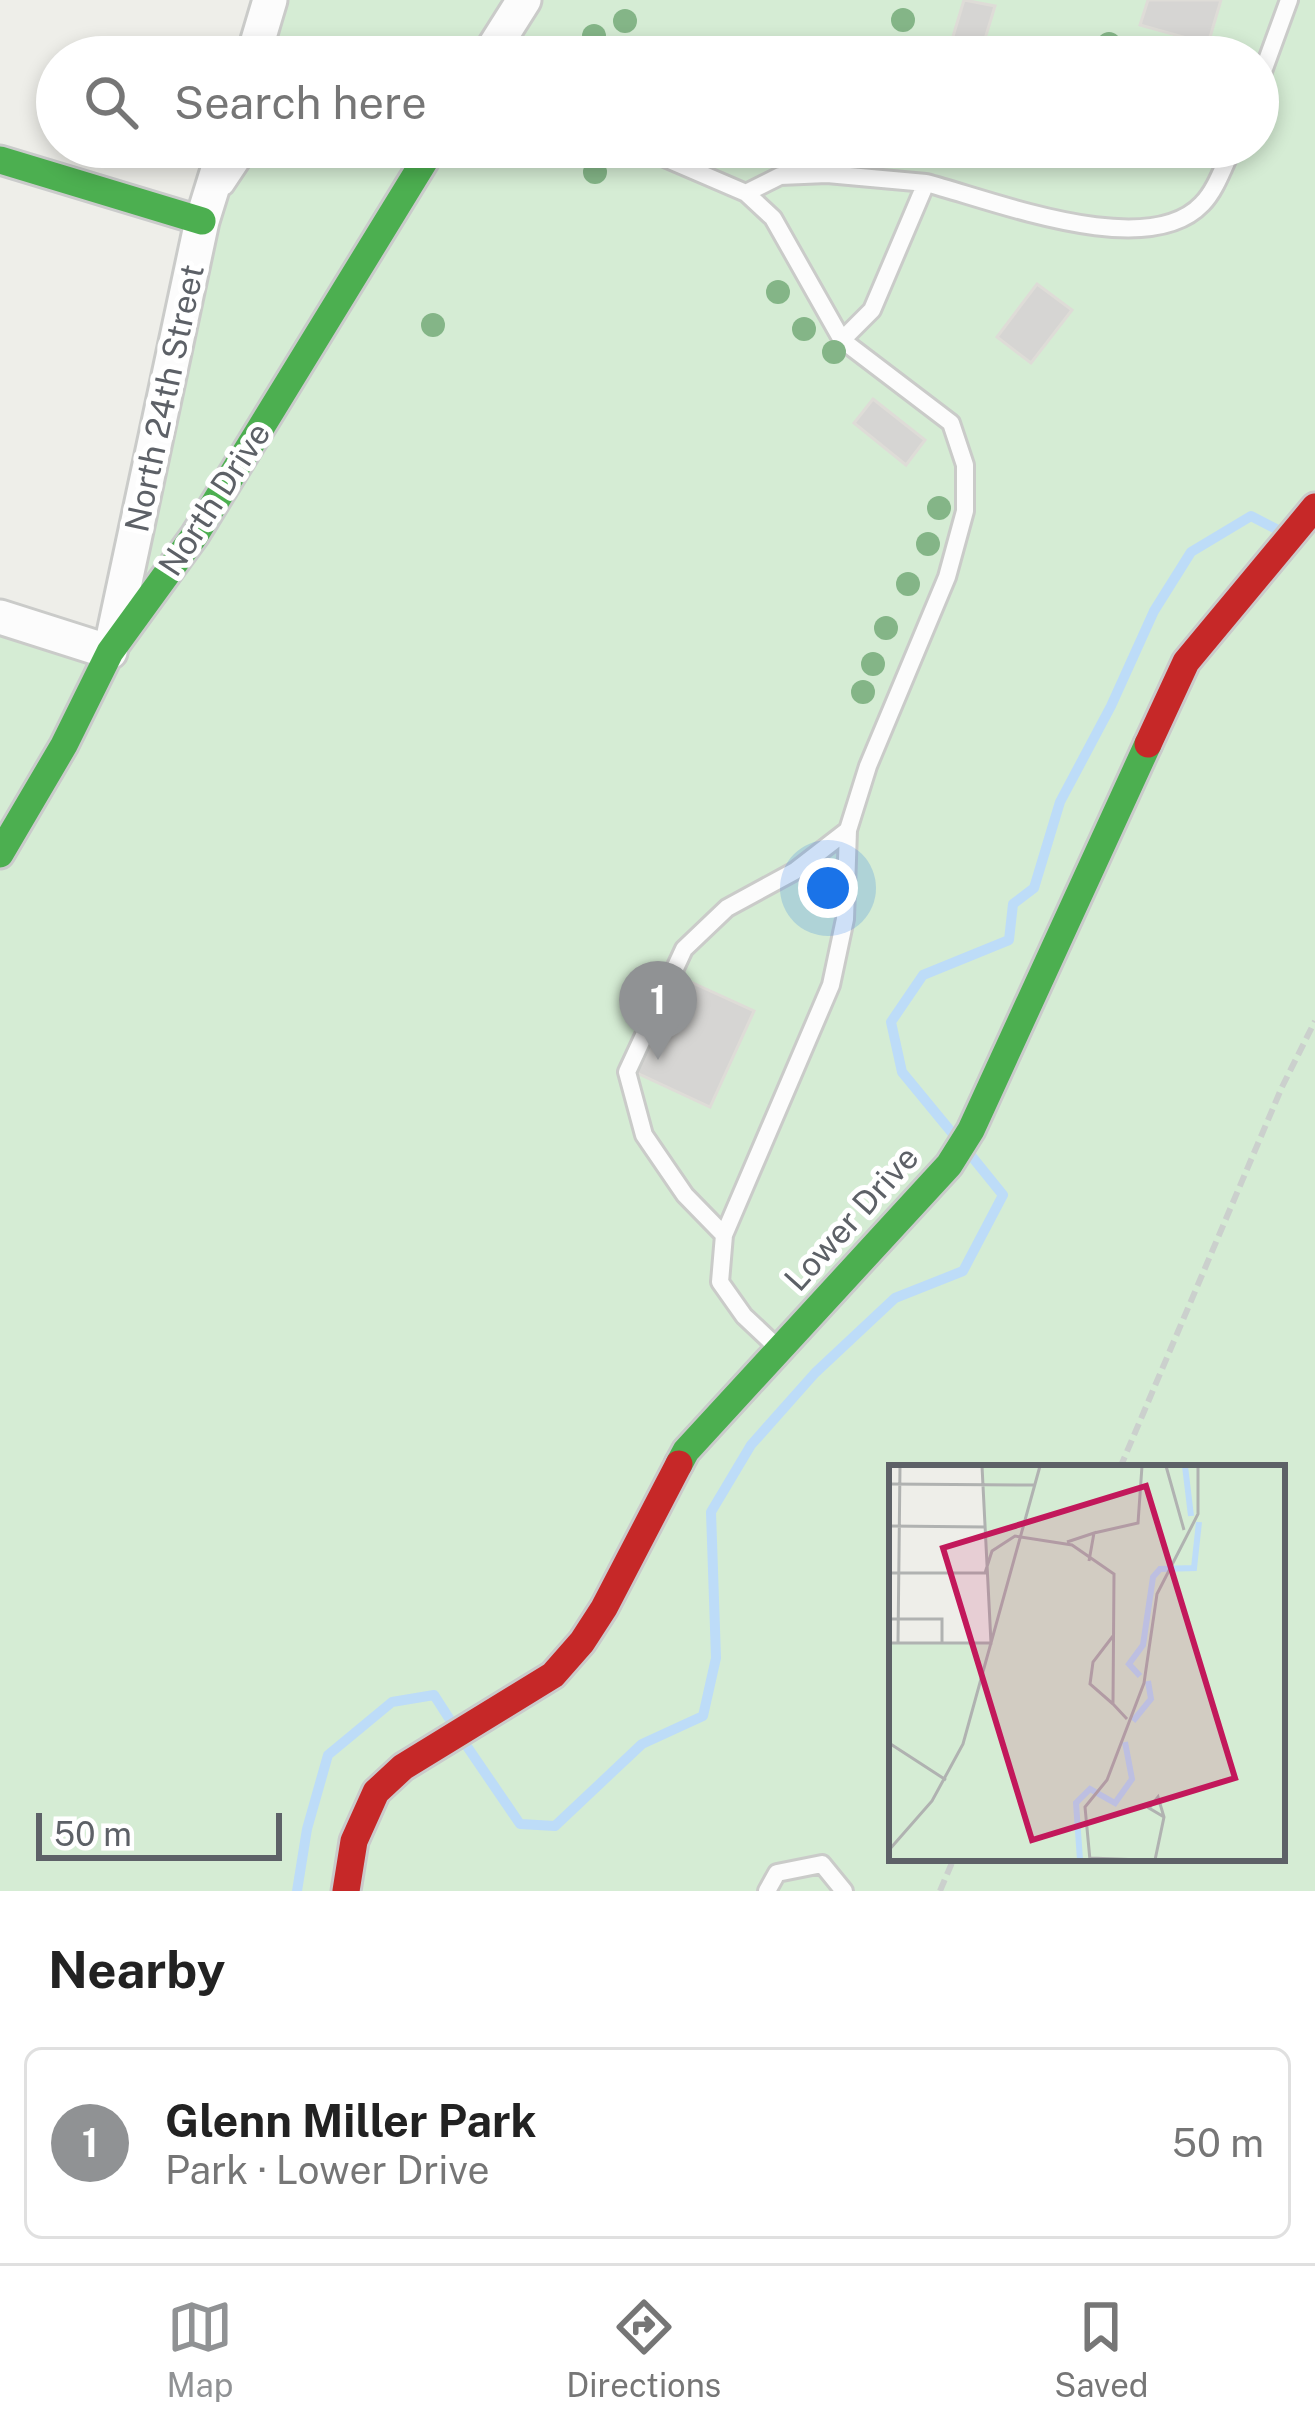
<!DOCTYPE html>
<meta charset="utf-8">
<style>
:root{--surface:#fff;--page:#f2f2f2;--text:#222;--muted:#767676;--line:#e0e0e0;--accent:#909294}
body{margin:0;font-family:"Public Sans",sans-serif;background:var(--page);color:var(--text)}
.scale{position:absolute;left:36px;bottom:30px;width:246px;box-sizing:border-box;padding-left:12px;border:6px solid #5d6167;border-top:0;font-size:33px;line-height:42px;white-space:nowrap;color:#5d6167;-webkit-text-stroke:9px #fff;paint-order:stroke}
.you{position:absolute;left:828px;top:888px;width:42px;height:42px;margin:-30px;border:9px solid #fff;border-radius:50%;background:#1a73e8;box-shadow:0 0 0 18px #1a73e833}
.badge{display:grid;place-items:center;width:78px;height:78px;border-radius:50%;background:var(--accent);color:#fff;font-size:39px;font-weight:700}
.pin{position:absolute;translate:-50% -99px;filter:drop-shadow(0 3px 6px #0008)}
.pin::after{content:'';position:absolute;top:63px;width:42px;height:36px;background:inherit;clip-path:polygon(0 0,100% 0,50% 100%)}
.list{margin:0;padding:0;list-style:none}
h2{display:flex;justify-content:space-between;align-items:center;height:156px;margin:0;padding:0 48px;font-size:51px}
h2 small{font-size:39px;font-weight:400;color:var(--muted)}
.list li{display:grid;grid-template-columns:78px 1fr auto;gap:36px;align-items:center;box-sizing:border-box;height:192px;margin:0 24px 24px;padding:0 24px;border:3px solid var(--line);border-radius:18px}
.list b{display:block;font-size:45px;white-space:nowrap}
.list p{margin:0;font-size:39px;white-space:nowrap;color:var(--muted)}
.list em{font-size:39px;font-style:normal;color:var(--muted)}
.icon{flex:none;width:66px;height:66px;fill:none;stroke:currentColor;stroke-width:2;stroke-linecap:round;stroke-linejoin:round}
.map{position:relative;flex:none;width:1315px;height:1891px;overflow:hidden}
.search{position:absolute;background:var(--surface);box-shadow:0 6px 18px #0003;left:36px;right:36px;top:36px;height:132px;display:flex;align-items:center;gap:30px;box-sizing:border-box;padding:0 42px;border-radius:66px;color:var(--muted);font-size:45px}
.sheet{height:372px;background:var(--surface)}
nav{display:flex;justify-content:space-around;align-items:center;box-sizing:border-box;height:168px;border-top:3px solid var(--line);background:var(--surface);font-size:33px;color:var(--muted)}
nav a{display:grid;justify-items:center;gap:6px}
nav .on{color:var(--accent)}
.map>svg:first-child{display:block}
.green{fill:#d5ecd4;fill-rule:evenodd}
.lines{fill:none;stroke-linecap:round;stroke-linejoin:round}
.stream{stroke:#bddcf8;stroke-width:10}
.building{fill:#d6d5d3;stroke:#dedcd7;stroke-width:3}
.lane-casing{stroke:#cacbc9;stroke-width:22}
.street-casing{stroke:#cacbc9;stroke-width:39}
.fast-casing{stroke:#cacbcb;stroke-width:33}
.jam-casing{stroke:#cacbcb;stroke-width:33}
.path{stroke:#cbd0cd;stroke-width:6;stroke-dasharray:12 6;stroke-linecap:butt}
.lane{stroke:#fcfcfc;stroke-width:16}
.street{stroke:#fcfcfc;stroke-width:33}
.fast{stroke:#4caf50;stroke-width:27}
.jam{stroke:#c62828;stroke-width:27}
.tree{fill:#84b587}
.labels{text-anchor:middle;stroke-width:10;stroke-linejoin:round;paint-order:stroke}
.street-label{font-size:33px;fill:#5d6167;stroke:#fff}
.inset-river{fill:none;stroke:#bddcf8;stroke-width:6}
.inset-road{fill:none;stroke:#b0b2b1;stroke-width:3}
.view{fill:#c2185b;fill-opacity:0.15;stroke:#c2185b;stroke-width:6}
.inset-edge{fill:none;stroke:#5d6167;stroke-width:6}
</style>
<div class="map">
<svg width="1315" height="1891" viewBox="0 0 1315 1891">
<rect width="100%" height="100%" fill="#eeeee9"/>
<path class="green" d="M270 0H1315V1891H0V617L109 651 225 147H1258V57H253ZM892 1468H1282V1858H892Z"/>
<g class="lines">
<path class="stream" d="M953 1134 902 1072 891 1022 923 975 1009 940 1013 904 1034 888 1060 802 1111 706 1154 611 1191 552 1251 516 1282 532
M464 1742 520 1824 555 1826 642 1744 703 1716 716 1658 711 1512 751 1445 815 1373 895 1298 963 1271 1003 1195 969 1153
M297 1891 307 1829 328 1755 392 1702 434 1695 454 1726"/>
</g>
<path class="building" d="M964 0 995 6 981 52 951 43Z
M1148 0H1221L1208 44 1140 25Z
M1037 284 1072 310 1031 363 997 337Z
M873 399 925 440 906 465 854 423Z
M682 978 754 1011 710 1107 637 1073Z"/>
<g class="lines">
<g class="lane-casing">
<path id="lane" d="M405 57H434
M1258 85 1289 0
M639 147 746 193 773 218 842 340 951 423 965 465V511L947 577 868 766 848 830 845 919 831 985 724 1235 720 1282 744 1316 779 1349
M926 183C995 201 1147 262 1202 204 1216 190 1224 165 1233 147
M225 186 251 147
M746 193 780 176 827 174 926 183 872 310 842 340
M724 1235 685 1195 644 1135 627 1072 684 949 727 908 795 871 848 830
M767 1891 777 1873 822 1864 844 1891"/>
</g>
<g class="street-casing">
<path id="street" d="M253 57 270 0
M488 57 524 0
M0 617 110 652 202 221 225 147"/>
</g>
<g class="fast-casing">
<path id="fast" d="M0 160 202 221
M0 854 64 745 110 652 195 535 433 147
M679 1464 686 1451 949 1165 971 1130 1148 744"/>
</g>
<g class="jam-casing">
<path id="jam" d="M1148 744 1186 662 1315 507
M346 1891 354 1841 376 1792 403 1767 553 1675 582 1642 604 1608 679 1464"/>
</g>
<path class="path" d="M1120 1468 1282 1087 1315 1021
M940 1891 954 1858"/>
<use href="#lane" class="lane"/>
<use href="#street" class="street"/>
<use href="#fast" class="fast"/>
<use href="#jam" class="jam"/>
</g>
<g class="tree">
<circle cx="903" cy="20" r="12"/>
<circle cx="625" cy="21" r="12"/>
<circle cx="594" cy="36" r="12"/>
<circle cx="1109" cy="44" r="12"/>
<circle cx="595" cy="172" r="12"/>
<circle cx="778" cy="292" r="12"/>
<circle cx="433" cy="325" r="12"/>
<circle cx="804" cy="329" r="12"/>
<circle cx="834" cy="352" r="12"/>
<circle cx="939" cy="508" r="12"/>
<circle cx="928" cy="544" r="12"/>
<circle cx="908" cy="584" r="12"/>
<circle cx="886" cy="628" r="12"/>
<circle cx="873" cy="664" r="12"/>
<circle cx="863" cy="692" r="12"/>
</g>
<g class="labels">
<g class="street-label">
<text transform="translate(164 398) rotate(-78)" y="12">North 24th Street</text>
<text transform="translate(214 499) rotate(-57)" y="12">North Drive</text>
<text transform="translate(851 1218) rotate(-48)" y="12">Lower Drive</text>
</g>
</g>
<g transform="translate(889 1465)">
<rect width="396" height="396" fill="#eeeee9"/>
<path d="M93 1H396V395H0V178H101Z" fill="#d5ecd4"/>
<path class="inset-river" d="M296 1 302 51M251 211 240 199 254 180 264 112 271 104 305 103 310 57M244 256 262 234 259 216M191 395 187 338 201 324 226 338 243 314 236 277"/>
<path class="inset-road" d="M277 1 295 65M0 19 145 20M0 61 96 62M205 68 249 58 253 1M178 77 205 68 200 96M0 108H96L103 86 126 71 183 80 225 109 224 239 238 254M0 154H53V178M224 171 204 197 201 219 224 239M0 178H102L93 1M9 178 11 1M0 278 57 315M0 385 43 336 74 279 151 1M201 393 253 395M201 395 196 342 218 315 255 218 268 129 309 49V1M266 395 275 352 269 332 260 343 275 352"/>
<path class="view" d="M257 21 346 313 143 375 54 83Z"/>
<rect width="396" height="396" class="inset-edge"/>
</g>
</svg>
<div class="scale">50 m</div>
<div class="you"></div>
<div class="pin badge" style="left:658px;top:1060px">1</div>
<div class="search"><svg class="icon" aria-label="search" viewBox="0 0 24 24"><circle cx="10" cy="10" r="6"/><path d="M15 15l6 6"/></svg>Search here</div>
</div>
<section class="sheet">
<h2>Nearby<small></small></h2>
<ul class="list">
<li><span class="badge">1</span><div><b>Glenn Miller Park</b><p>Park · Lower Drive</p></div><em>50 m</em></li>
</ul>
</section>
<nav>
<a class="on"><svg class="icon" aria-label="map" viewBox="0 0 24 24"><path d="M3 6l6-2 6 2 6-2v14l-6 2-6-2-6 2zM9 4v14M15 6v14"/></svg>Map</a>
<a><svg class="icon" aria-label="directions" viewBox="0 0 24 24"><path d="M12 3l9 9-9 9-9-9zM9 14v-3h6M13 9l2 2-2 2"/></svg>Directions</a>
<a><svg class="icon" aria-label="saved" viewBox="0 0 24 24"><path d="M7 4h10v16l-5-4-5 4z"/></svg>Saved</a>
</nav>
